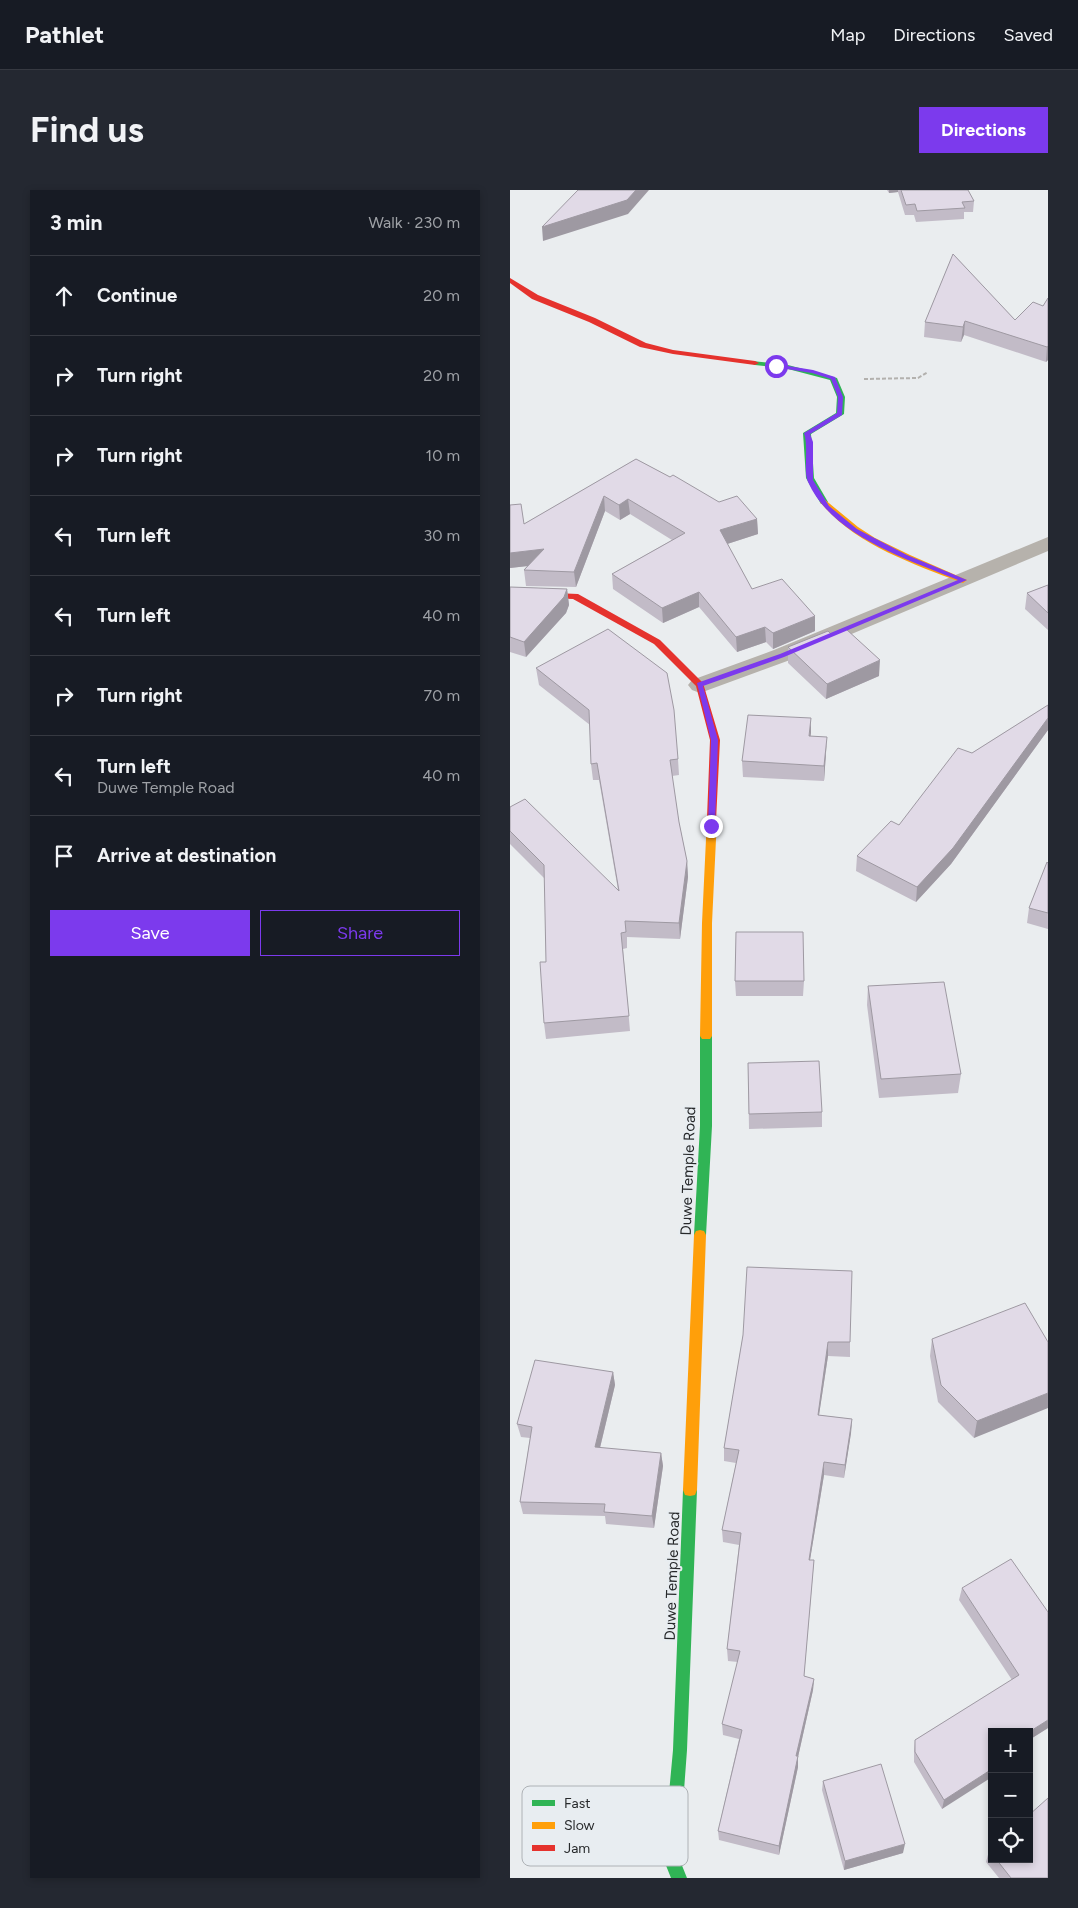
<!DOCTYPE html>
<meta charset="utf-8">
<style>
:root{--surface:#171b24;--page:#242831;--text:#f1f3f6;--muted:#9ea1a6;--line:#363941;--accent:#7c3aed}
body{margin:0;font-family:Figtree,sans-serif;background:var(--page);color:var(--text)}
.controls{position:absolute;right:15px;bottom:15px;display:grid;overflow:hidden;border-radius:0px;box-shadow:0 2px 8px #0003}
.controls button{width:45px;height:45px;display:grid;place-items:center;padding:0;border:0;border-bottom:1px solid var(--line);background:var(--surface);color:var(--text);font:25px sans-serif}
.stop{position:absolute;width:15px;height:15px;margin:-11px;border:4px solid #7c3aed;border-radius:50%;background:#fff}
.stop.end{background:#7c3aed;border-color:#fff;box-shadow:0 1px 5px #0008}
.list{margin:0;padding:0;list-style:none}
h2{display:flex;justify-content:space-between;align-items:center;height:65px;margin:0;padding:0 20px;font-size:21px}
h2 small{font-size:16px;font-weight:400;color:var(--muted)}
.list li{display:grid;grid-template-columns:32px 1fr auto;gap:15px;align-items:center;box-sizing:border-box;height:80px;padding:0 20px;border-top:1px solid var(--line)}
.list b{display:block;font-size:19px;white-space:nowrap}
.list p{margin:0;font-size:16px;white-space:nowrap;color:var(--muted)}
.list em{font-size:16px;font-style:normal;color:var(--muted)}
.actions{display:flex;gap:10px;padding:15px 20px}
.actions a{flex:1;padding:11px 0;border:1px solid var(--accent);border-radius:0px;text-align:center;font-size:18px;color:var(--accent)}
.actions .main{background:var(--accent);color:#fff}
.icon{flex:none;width:28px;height:28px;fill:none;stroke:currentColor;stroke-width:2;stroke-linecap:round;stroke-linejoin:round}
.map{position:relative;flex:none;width:538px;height:1688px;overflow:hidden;border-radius:0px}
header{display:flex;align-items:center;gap:30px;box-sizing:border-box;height:70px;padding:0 25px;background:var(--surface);border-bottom:1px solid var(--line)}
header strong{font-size:24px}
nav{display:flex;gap:28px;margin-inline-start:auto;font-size:18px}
.intro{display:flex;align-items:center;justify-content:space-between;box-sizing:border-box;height:120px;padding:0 30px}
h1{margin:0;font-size:35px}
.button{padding:12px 22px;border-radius:0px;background:var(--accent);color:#fff;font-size:18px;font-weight:700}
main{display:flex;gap:30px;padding:0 30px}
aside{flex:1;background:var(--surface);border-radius:0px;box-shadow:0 2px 8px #0003}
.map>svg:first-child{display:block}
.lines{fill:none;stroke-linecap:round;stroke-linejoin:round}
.path{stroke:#b3b1ae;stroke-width:2;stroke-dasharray:4 2;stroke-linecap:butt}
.street{fill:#b6b2ac;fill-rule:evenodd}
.fast{fill:#30b455;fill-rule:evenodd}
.slow{fill:#ff9f0a;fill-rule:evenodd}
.jam{fill:#e5322d;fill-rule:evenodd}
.wall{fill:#c2bbc7}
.shaded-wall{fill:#9e99a2}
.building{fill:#e1dae7;stroke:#9e99a2}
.route{fill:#7c3aed}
.labels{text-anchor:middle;stroke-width:4;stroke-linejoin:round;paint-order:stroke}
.street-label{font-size:15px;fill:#27292b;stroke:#e8edf1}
.key{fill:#e8edf1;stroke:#aeb2b6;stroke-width:1}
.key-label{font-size:14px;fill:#27292b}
</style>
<header>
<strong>Pathlet</strong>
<nav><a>Map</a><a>Directions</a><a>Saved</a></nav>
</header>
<div class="intro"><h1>Find us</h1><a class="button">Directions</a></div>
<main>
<aside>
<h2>3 min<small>Walk · 230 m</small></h2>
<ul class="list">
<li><svg class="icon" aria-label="ahead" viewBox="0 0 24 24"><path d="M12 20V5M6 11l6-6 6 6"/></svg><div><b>Continue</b></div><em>20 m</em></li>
<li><svg class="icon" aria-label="right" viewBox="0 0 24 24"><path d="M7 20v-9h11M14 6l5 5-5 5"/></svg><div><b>Turn right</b></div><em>20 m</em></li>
<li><svg class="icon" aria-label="right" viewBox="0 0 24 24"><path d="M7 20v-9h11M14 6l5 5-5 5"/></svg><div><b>Turn right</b></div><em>10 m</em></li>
<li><svg class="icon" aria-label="left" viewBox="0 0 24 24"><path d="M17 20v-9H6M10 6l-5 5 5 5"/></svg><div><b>Turn left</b></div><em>30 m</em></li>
<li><svg class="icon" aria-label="left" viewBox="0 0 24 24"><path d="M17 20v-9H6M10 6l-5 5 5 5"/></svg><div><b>Turn left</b></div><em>40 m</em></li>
<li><svg class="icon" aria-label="right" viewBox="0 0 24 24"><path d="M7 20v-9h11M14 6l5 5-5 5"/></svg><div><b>Turn right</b></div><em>70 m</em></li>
<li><svg class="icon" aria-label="left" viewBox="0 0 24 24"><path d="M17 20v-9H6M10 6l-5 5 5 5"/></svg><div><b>Turn left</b><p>Duwe Temple Road</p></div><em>40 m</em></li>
<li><svg class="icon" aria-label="arrive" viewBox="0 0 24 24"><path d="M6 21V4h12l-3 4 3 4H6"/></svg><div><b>Arrive at destination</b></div></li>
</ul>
<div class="actions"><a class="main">Save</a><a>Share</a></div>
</aside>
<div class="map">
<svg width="538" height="1688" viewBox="0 0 538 1688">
<rect width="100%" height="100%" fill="#eaedef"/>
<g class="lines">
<path class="path" d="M354 189 408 188 418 182"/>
<path class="street" d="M538 347V361L280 470 190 503 182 500 178 495 182 490 264 460Z"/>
<path class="fast" d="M242 171 278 175 327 188 335 207 334 224 301 244 304 288 318 312 317 314H311L296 288 293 243 326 223 327 207 320 190 278 179 245 175 241 173Z
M196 842 200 843 202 846V936L196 1045 194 1049 190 1050 186 1049 184 1045 190 936V846L192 843Z
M180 1294 185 1295 187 1300 177 1560 169 1668 177 1688H161L153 1668 163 1560 173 1300 175 1295Z"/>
<path class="slow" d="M314 309 348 337 365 348 400 365 457 390 453 393 450 392C401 373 344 354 310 312Z
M202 624 207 628 202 733V846L200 849H192L190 846 192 733 197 628Z
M190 1040 194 1041 196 1045 187 1300 185 1305 180 1306 175 1305 173 1300 184 1045 186 1041Z"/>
<path class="jam" d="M0 88 28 105 85 128 136 153 163 160 245 171 249 173 245 175 163 164 130 157 79 132 22 109 0 93Z
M0 401 68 404 150 450 193 493 210 550 206 631H198L197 628 200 550 186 496 144 454 63 409 0 407Z"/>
</g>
<path class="wall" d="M377 0H458L464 11 463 22H454V29L406 32 404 25H395L388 2 379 3Z
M443 64 505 130 533 116 538 108V170L536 172 454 145 451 152 414 147 415 132Z
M126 269 160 287 209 312 247 329 248 344 217 354 242 399 305 426V441L263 459 256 452 227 462 189 417 153 433 103 399 102 384 162 350 120 324 110 330 95 321 66 397 16 396 14 380 17 376 0 378V315L14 334Z
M538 395V440L515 419 517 403Z
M0 397 57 399 59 415 56 423 16 467 0 462Z
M322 445 369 486 316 509 278 473V457Z
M26 478 168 569 169 585 162 586 169 632 177 671 178 687 170 749 117 747V758L113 759 120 841 36 849 34 833 36 772 35 689 0 654V617L108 700 89 590H83L81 574 80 535 29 495Z
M538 515V540L441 674 406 712 346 681 347 666 389 635 462 563Z
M300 546 316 563 314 591 233 587 232 571Z
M538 673V739L517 733 519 718Z
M225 791H294L293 806H226Z
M358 796 451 884 448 903 369 908 357 815Z
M238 873 312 922V937L239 939Z
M233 1145 340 1152V1167L318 1166 309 1225 342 1229 341 1243 334 1288 314 1285 300 1370H304L303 1383 294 1486 304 1489 303 1500 288 1567V1577L269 1665 209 1650 208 1641 229 1549 213 1545 212 1534 228 1472 218 1471 217 1459 229 1355 213 1352 212 1340 226 1273 214 1271V1258Z
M422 1149 538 1152 464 1248 428 1212 420 1166Z
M103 1182 105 1195 90 1258 151 1263 153 1276 144 1338 96 1334 95 1326 13 1324 10 1312 20 1248 11 1247 7 1234Z
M452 1398 538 1422V1538L519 1550V1542L432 1619 404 1572V1560L405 1550 502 1490 449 1410Z
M313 1591 393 1663 334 1680 312 1600Z
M482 1659V1669H519L538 1688H489L476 1672 479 1661Z"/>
<path class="shaded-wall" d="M126 0H139L118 24 33 51 32 37Z
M379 0H388V2L379 3Z
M455 131 454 145 451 152 453 137Z
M538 156V170L536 172 537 157Z
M94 306 95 321 66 397 64 382Z
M118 309 120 324 110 330 109 315Z
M247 329 248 344 211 356 210 340Z
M34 359 36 374 0 378V363Z
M57 399 59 415 56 423 16 467 14 452Z
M189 402V417L153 433 152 418Z
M305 426V441L263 459V443Z
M255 437 256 452 227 462 226 447Z
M370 470 369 486 316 509 317 494Z
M301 528V543L299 562V546Z
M538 528V540L441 674 406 712 407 697Z
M317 547 316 563 314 591V576Z
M177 671 178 687 170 749 169 733Z
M318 1152V1166L307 1238 308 1225Z
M103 1182 105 1195 87 1270 85 1257Z
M538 1203V1218L464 1248 467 1231Z
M342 1229 341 1243 334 1288 335 1275Z
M151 1263 153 1276 144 1338 142 1326Z
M314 1272V1285L298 1382 299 1370Z
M304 1489 303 1500 288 1567V1577L269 1665V1656L286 1566Z
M538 1530V1538L519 1550V1542Z
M482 1579V1587L432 1619 434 1610Z
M395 1654 393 1663 334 1680 335 1671Z"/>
<path class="building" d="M68 0H126L117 10 32 37Z
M391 0H458L464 11 452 12 455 18 407 21 405 14 396 15Z
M443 64 505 130 523 112 533 116 538 108V156L537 157 455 131 453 137 415 132Z
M126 269 160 287 163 285 209 312 227 306 247 329 210 340 242 399 272 389 305 426 263 443 255 437 226 447 189 402 152 418 102 384 175 343 118 309 109 315 94 306 64 382 14 380 34 359 0 363V315L11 314 14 334Z
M538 395V423L517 403Z
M0 397 57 399 54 407 14 452 0 447Z
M98 439 157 483 164 520 168 569 160 570 169 632 177 671 169 733 115 731 116 742 111 743 119 826 34 833 30 772H36L34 675 0 641V617L15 609 109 701 87 573 81 574 79 520 26 478Z
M336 439 370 470 317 494 278 457 318 441 322 445Z
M538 515V528L443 658 407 697 347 666 381 631 389 635 448 558 462 563Z
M238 525 301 528 299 546 317 547 314 576 232 571Z
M537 672 538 673V723L519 718Z
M226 742H293L294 791H225Z
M434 792 451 884 371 889 358 796Z
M309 871 312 922 239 924 238 873Z
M237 1077 342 1081 340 1152H318L308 1225 342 1229 335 1275 314 1272 299 1370H304L294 1486 304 1489 286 1566H288L269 1656 208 1641 232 1540 212 1534 230 1461 217 1459 231 1343 212 1340 229 1260 214 1258 233 1145Z
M515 1113 538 1152V1203L467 1231 431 1195 422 1149Z
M25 1170 103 1182 85 1257 151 1263 142 1326 94 1322 95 1314 10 1312 22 1237 7 1234Z
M501 1369 538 1422V1530L519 1542H482V1579L434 1610 405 1562V1550L509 1485 452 1398Z
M371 1574 395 1654 335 1671 313 1591Z
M538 1608V1688H501L486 1669H519V1625Z"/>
<path class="route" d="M266 174 303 180 325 187 333 207 332 225 300 244 303 252V290L319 316 347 339 397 365 457 390 274 467 193 496 208 550 205 636 201 638 198 636 201 550 187 493 270 464 448 390C397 369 322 346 298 292 293 281 299 258 294 243L327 223 328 207 321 189 302 183 264 177Z"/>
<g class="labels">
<g class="street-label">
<text transform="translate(178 981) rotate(-88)" y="5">Duwe Temple Road</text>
<text transform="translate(162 1386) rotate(-88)" y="5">Duwe Temple Road</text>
</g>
</g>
<rect x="12" y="1596" width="166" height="80" rx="8" class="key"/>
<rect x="22" y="1610" width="23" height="6" fill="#30b455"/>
<rect x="22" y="1632" width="23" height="7" fill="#ff9f0a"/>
<rect x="22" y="1655" width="23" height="6" fill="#e5322d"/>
<g class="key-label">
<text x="54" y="1618">Fast</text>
<text x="54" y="1640">Slow</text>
<text x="54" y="1663">Jam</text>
</g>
</svg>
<div class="controls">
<button>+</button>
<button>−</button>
<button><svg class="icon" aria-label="locate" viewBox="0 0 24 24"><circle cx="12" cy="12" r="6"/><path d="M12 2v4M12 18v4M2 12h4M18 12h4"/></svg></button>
</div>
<div class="stop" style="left:266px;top:176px"></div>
<div class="stop end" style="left:201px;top:636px"></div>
</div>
</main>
